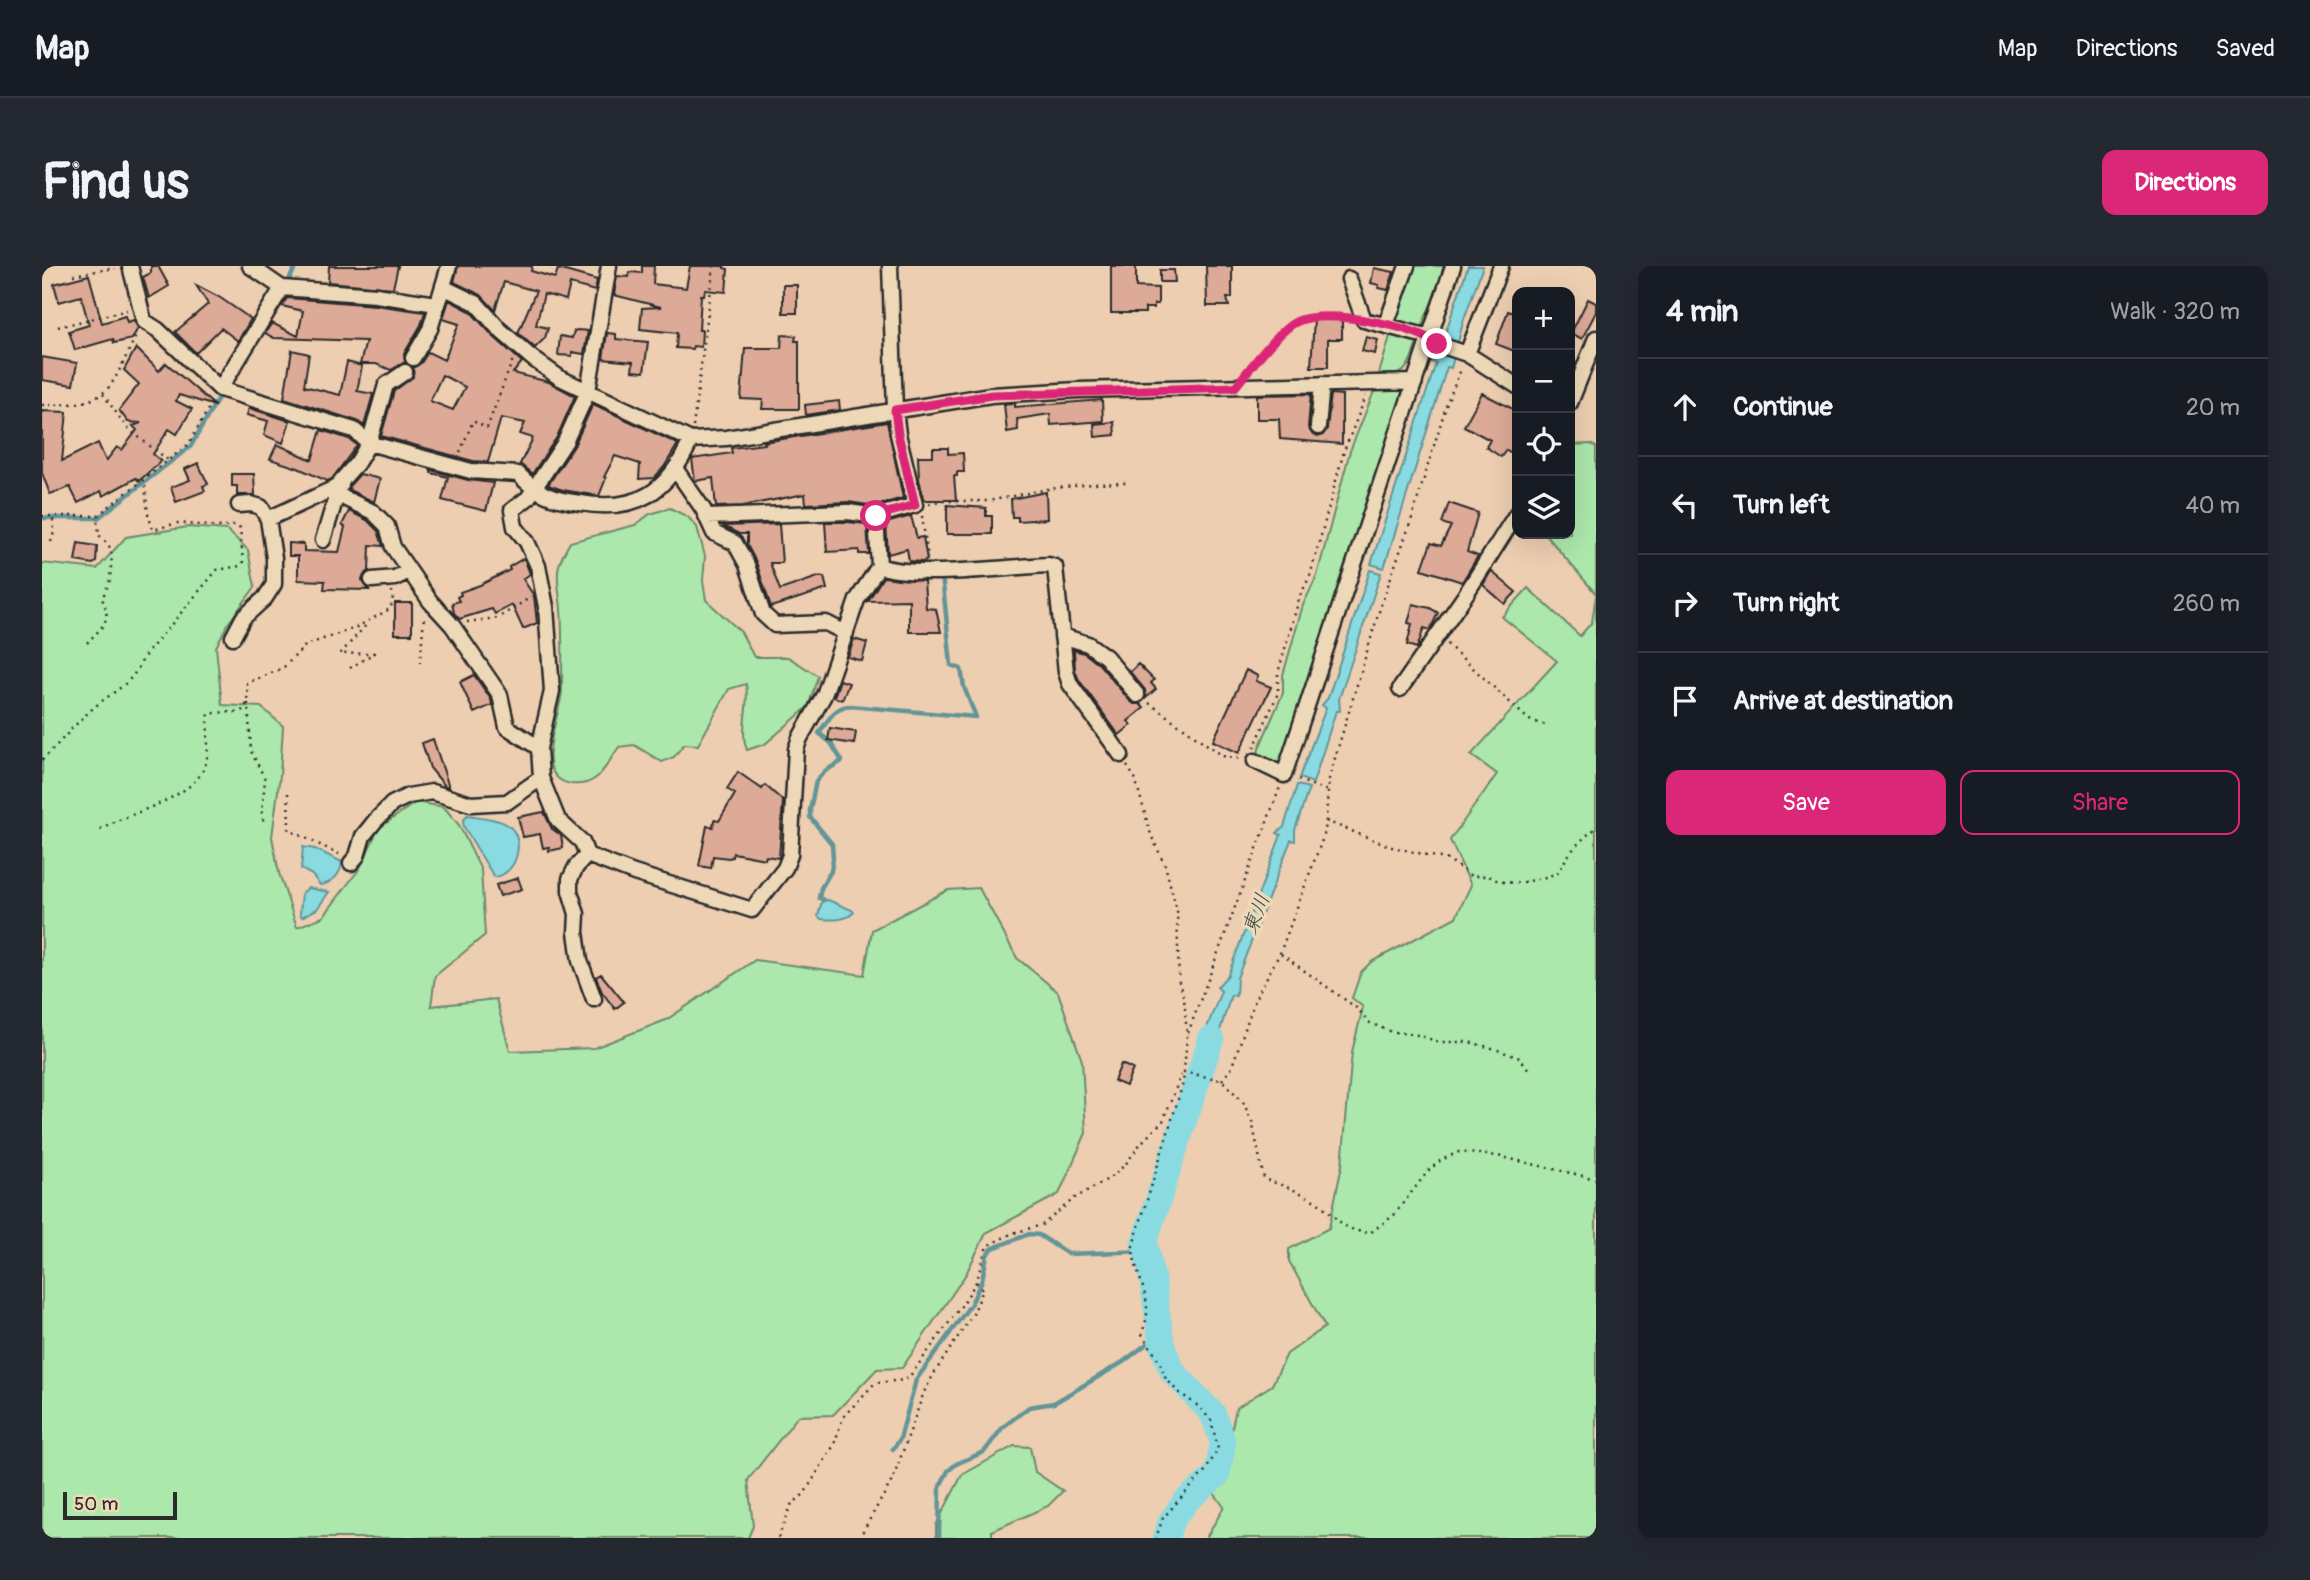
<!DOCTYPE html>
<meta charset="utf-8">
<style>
:root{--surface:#171b24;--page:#242831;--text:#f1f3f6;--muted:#9ea1a6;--line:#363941;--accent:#db2777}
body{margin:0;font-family:Pangolin,"Klee One",sans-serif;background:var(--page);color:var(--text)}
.controls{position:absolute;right:21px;top:21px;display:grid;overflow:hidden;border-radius:14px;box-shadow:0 7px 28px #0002}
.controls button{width:63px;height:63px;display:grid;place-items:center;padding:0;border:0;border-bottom:2px solid var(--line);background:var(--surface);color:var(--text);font:35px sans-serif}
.scale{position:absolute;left:21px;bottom:18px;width:114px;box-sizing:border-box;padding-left:7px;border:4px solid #2b2b2b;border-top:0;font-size:19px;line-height:24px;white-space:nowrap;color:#2b2b2b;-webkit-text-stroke:5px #edd9b7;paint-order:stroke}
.stop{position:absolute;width:21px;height:21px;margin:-16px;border:5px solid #db2777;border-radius:50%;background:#fff}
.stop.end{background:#db2777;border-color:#fff;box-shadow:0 2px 7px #0008}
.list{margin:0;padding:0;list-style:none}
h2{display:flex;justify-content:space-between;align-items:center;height:91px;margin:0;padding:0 28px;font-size:30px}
h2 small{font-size:23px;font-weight:400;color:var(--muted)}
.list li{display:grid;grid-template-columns:46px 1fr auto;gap:21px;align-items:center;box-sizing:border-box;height:98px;padding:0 28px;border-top:2px solid var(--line)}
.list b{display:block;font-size:26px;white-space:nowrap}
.list em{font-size:23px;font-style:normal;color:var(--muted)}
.actions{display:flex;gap:14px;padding:21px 28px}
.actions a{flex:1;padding:16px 0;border:2px solid var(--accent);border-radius:14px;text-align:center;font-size:24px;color:var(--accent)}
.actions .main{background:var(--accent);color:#fff}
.icon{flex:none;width:38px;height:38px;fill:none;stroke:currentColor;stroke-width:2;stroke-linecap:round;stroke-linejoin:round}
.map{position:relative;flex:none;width:1554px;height:1272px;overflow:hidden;border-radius:14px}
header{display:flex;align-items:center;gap:42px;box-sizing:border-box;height:98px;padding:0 35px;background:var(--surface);border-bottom:2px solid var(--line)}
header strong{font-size:33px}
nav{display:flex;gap:38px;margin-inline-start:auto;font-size:24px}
.intro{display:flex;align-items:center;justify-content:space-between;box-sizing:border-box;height:168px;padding:0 42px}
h1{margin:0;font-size:49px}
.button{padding:18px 32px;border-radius:14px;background:var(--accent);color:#fff;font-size:24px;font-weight:700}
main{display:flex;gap:42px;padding:0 42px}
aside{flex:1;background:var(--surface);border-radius:14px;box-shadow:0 7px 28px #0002}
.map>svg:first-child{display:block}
.green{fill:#ace7ac;stroke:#6c896c;stroke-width:2}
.water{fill:#89dbe1;stroke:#639598;stroke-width:2}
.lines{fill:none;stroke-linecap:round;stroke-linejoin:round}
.stream{stroke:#639598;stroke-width:4.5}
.river{stroke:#89dbe1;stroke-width:26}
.building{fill:#ddaa98;stroke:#2b2b2b;stroke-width:2;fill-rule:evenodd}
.street-casing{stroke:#2b2b2b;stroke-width:19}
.path{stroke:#2b2b2b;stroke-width:2.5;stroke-dasharray:2 5;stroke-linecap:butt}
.street{stroke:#edd9b7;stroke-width:14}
.route{stroke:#db2777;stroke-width:9}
.labels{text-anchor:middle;stroke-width:7;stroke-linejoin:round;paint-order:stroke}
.water-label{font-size:21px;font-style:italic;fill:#394546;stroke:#edd9b7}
</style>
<header>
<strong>Map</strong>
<nav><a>Map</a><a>Directions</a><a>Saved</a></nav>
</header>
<div class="intro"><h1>Find us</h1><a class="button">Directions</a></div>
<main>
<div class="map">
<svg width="1554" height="1272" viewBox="0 0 1554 1272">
<rect width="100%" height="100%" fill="#edceb1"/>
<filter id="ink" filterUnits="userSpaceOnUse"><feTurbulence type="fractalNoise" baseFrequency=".0143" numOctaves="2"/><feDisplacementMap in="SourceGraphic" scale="14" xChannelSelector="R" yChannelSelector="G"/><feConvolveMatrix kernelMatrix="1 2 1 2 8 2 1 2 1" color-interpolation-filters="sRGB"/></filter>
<g filter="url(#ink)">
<path class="green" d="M1370 0H1405L1379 62 1375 64 1350 54Z
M1349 67 1376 74C1367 98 1367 113 1337 108Z
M1363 122 1239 499 1216 491 1217 482 1241 427V409L1261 339 1275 310 1308 185 1333 123Z
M1549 178 1554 181V328L1503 268H1528V179Z
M628 242 646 251 655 261 663 290 661 315 664 334 699 366 712 391H746L776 410 766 441 723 478 705 484C697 464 708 439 704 418L687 423 656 479 642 478 632 491 620 496 592 479 577 481C563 500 557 521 530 518 487 512 519 450 520 424 520 397 521 370 519 343 518 331 515 318 516 305 516 296 524 284 528 276L593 259 608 248Z
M146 261 185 264 206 284 213 321 185 359 174 381 180 439 219 441 241 460 238 509 230 571 237 607 255 661 281 651 318 602 336 563 374 536 402 541 417 559 439 604 443 669 393 710 389 740 454 733 468 785 552 782 624 754 713 694 822 709 830 664 906 624 937 622 975 692 1016 726 1040 795 1044 867 1017 928 944 967 924 1008 860 1102 835 1103 791 1149 756 1150 706 1214 711 1260 706 1272H0V297L55 303 84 271Z
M1486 322 1538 370 1550 356 1554 329V1272H1164L1182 1241 1167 1220 1180 1209 1194 1142 1230 1119 1245 1088 1283 1061 1247 995V983L1287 962 1300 899 1310 786 1321 741 1310 732 1319 706 1329 696 1414 651 1429 619 1408 574 1455 508 1429 489 1515 395 1460 351Z
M972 1180 988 1181 993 1206 1021 1225 1006 1240 950 1265V1272H894V1259L920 1209Z"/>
<path class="water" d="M1426 0H1441L1422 53 1409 102 1405 101 1342 302 1329 298 1394 97 1390 96 1403 68Z
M1328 304 1339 307 1297 433 1298 445H1294L1271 517 1257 512 1284 442 1280 439 1286 432Z
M1255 519 1267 522 1253 564V575L1249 574 1195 712 1194 730 1189 729 1165 806 1153 805 1166 759 1179 725 1175 721 1186 709 1239 569 1235 567 1242 561Z
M425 549C437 551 454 552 464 558 485 570 476 608 453 611L449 606 422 561 421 555Z
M261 581 273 583 300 596C299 608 290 618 278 619L270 609 259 603Z
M266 622 287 626 275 643 260 651 258 647 260 627Z
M786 634 810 644 812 646C804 655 790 654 779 653L776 650 780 635Z"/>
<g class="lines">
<path class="stream" d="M245 18 254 0
M0 252H56L149 180 180 125
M782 634 777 632 779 622 789 605 791 592 790 578 768 551V544L774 515 783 505 800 495 789 477 777 467C786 455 792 440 808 440L934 451 922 421 919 403 909 399 900 309
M851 1183 858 1173 874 1114 929 1038 940 1014 945 989 949 983 987 968 997 969 1026 988 1104 985
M897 1272 898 1220 906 1205 914 1198 942 1186 961 1161 987 1141 1012 1137 1081 1096 1110 1074 1117 1065"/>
<path class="river" d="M1124 1272 1129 1255 1144 1235 1175 1209 1181 1177 1171 1148 1131 1106 1120 1080 1110 1011 1102 977 1169 773"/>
</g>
<path class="building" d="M109 0H116L127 20 107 32 101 11 109 7Z
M287 0H356L351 22 286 16Z
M416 0H490L489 5 513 12 516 3 555 14 553 25 528 18 524 34 502 28 494 59 506 62 503 72 493 82 476 67 494 25 462 16 453 44 439 29 412 16Z
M600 0H612L611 18 644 22 648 0H682V2L686 3 684 26 663 24 662 29H659L657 64H660L659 81 651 80 650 83 634 82 635 67 598 63 600 42 619 41 572 29 575 10 587 11 588 6 600 7Z
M1069 0H1094V21L1116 22V38H1112V42H1103V47H1069Z
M1164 0H1190V32H1185L1187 40H1165Z
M1332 2 1352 6 1346 24 1337 22V19L1329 17Z
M1118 4H1132L1133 16H1118Z
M47 9 60 57 83 50 85 56 92 54 96 62 90 73 72 77 71 73 33 84 27 65 47 59 39 30 17 36 12 18Z
M154 19 177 31 209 53 196 75 179 62 154 87 133 66 166 38Z
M741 19H755V47H741Z
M245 32 333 39 383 46 379 59 362 88 363 96 349 104 334 98H318L324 75 232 72 223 67 230 57 256 70 261 45 240 40Z
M1546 33 1554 37V46L1540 73 1529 67Z
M407 34 428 45 452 71 480 96 471 107 507 116 533 130 515 171 490 208 478 198 491 172 478 168 483 157 459 152 446 196 431 195 339 170 352 125 371 111V102L379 97 386 86 402 94 417 58 401 53ZM400 109 423 121 411 144 388 135Z
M1466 45 1475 48V86L1454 78Z
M1272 53H1300V73H1286V101H1269Z
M535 64 546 65 542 88 530 86V90L516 89 518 70 530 72 532 65Z
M565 67 574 68V73L606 76 602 106 590 105 591 96 561 93Z
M740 69 754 70 753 75H757V143H720L721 134 699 133 703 82H739Z
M1324 71 1336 74 1333 88 1320 85Z
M94 82 117 105 124 97 173 140 137 129 134 135 150 143 135 168 127 163 111 188 119 195 97 215 94 212 61 230 59 225 36 237 28 221 8 228 0 207V145L25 146 20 195 56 177 64 195 75 181 80 184 95 164 91 160 99 157 86 156 77 144 97 118 82 104Z
M250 84 267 88 262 120 298 129 305 96 320 100 315 125 331 128 322 160 315 155 242 132Z
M0 91 35 97 31 119 0 114Z
M1440 127 1475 145V189L1464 184 1459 191 1444 181 1448 174 1422 160Z
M1269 128 1266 161 1270 168 1276 171 1281 169 1285 163 1289 128 1300 129V178L1238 173 1237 153H1215V129Z
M1060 134 1061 155 1009 159 1008 148 975 153 976 164 965 166 962 138 973 137V141Z
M797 135 798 144 764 149 763 139Z
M551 138 636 178 622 201 612 212 597 213 598 198 573 190 562 211 564 212 557 230 521 224 506 219 532 180Z
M207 142 248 155 241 177 222 169 226 155 205 149Z
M845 156 861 232 833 240 806 236 764 238 763 228 701 240 674 241 671 212 653 215 650 193 690 187 689 182 723 178 722 176Z
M1072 156 1073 169 1053 171 1052 158Z
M279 164 307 173 315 179 290 213 285 215 256 202 228 193 235 178 270 194Z
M891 182H906V188L921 187 922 206H915V210H912L914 234H882L877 213 876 190H891Z
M156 197 166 218 161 220 163 225 134 236 129 221 148 214 143 203Z
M389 204 426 214 451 217 444 245 400 234 406 211 389 207Z
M190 208H212L213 229H195V220H190Z
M318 208 338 213 332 236 307 224 308 219Z
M1004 226 1005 253 976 255V251H970L969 233Z
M1407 237 1436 247 1425 286 1436 290 1420 316 1380 303 1389 277 1399 280 1409 260 1400 257Z
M905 239 944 242V250H950V268H905Z
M307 245 325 254 336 265 341 280 328 279 327 305 322 309 320 314 327 324 282 323 283 315 256 314V290H247V277L262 278V285L297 286 303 261 300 259Z
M869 250 875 272 881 271 885 294 881 296 867 295 865 283 846 288 844 257Z
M783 256H805L825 258 827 288H817V284L785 286Z
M737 258 740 297H728L738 324 776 311H782L785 323 729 341 714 296 705 279V268H697L681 260Z
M36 277 55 280 54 296 51 298 33 295Z
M482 292 488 308 481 313 492 330 495 357 481 363 470 339 453 348 450 343 417 353 412 347 410 337 417 335 415 331 419 329 418 326 438 319 468 304 467 301Z
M1449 305 1474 326 1463 338 1441 319Z
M841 311 882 315 884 342 894 343 899 366H867V334L826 335Z
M353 337H370V368H353Z
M1371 338 1388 342 1396 347 1388 364 1382 362 1375 382 1365 379 1370 358 1366 357Z
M812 373 825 377 820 395 806 391Z
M1032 384 1042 387 1057 398 1088 435 1092 438H1098L1102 442 1086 455 1090 459 1077 469 1037 414 1033 404Z
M1096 398 1112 414 1109 417 1114 423 1104 432 1103 424 1088 406Z
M1204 404 1216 410 1214 415 1229 421 1197 487 1171 475Z
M432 409 449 433 450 439 432 447 418 416Z
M798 414 807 417 800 434 792 431Z
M788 462 814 466 812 478 786 474Z
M391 473 407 521 403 520 388 502 380 477Z
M696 506 720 523 723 519 741 535 737 592 724 590 723 593 691 587 690 591 687 592 671 590 669 602 657 600 665 560 671 561 672 554 677 555 693 528 685 523Z
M502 546 510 563 519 569 521 582 507 585V581L501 582 498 568 481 571 476 551Z
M476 612 480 623 458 630 454 619Z
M559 708 582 736 573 743 560 726 554 711Z
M1079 798 1091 803 1084 820 1072 815Z"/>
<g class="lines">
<g class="street-casing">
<path id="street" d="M88 0 102 55 116 64 178 123 312 164 327 177 429 205 476 208C497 229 509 233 538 237 595 247 626 226 649 174
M208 0 240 22 334 29 395 38
M567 0 546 125 523 176 486 232 470 244 473 261 485 276 496 300 504 341 510 425 497 482 499 512 516 554 540 576 545 589 592 607 710 644 743 602 748 589 754 483 758 472 782 429 815 334 837 300 834 250 873 239 856 168 853 144 848 0
M1307 13 1322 54 1387 71 1395 78 1425 88 1475 120
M401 21 434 37 458 64 490 92 518 112 649 174 684 172 949 129 1036 124 1373 116
M1344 59 1365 0
M1425 88 1459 0
M371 92 388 63 407 0
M178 123 240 22
M1528 137 1554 72
M1276 161 1280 118
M634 204 661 243 672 267 693 277 705 299 721 348 733 359 784 357 804 367
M296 229 331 246 345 260 351 281 388 335 410 359 458 429 465 461 497 482
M197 239 209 238 219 241 226 253
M665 251 806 246 834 250
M281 274 299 215 315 197 327 177 344 119 363 106
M837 300C873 313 965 301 1006 299L1013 301 1024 406 1028 418 1079 489
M330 314 353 312 367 305
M1020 370 1046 378 1064 391 1095 429
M191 371 201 352 223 332 232 318V292L226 253 299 219
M1358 423 1422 331 1475 247
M1213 495 1242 509 1411 0
M545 589 534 601 528 613V625L535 648 534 666 538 695 552 733
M309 597 315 590 321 570 333 555 350 538 366 530 390 526 429 538 465 536 499 512"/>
</g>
<path class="path" d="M31 9 73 2
M16 61 85 44
M1204 107C1216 92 1238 63 1255 55 1269 48 1290 50 1305 52
M61 128 85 162 126 194
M0 139C71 139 66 125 95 68
M651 161 672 0
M418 186 431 155 445 162 471 93
M887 238 902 235H946L1006 223 1050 218 1084 217
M0 250H55L147 178 171 134
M880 250 886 292
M9 276 12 266 11 250
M425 356 456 352 489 331
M45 377C60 360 71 356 60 333L68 314 70 289 67 280 57 269 55 250
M1405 378 1487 454 1504 459
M378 397 382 351
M308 402 332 387 298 388 326 357
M206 437 209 485 223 513 220 547 222 559
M1107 437 1181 490 1199 493
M1212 482 1236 427V407L1258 330 1268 310 1302 185 1324 130
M0 494C19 476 35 455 55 439 76 422 90 418 101 392L175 304 198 300 201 296 198 262 195 259 180 261 135 257 111 264 106 248 103 220 98 216
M1085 500 1093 512 1109 569 1123 599 1135 645 1137 717 1142 732 1145 770 1141 817 1091 980C1091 1003 1106 1024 1105 1046 1105 1053 1102 1061 1100 1068L1118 1096 1123 1111 1135 1125 1156 1140 1169 1154 1176 1183 1164 1204 1121 1252 1114 1272
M1256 514 1286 525
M246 527 247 564 297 588
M1284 555 1350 581 1407 594 1429 610H1447C1463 623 1499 614 1517 606 1525 588 1538 574 1554 562
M58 563C87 546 154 533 164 497 168 481 164 464 167 448 196 442 208 457 205 417L241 402 264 379 313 362 348 343 351 335 350 325
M1239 688 1316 743 1326 756 1347 765 1375 769 1397 776H1427L1450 782 1478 792 1487 804
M1146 767 1238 521
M1141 806 1180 814 1201 836 1210 855 1222 913C1239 919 1258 925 1273 935 1297 950 1296 964 1328 967L1352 949 1386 905 1399 894 1417 886 1456 890 1554 913
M1180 814 1189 803 1214 731 1238 687 1283 566 1287 512 1339 339 1369 255 1405 137 1420 101
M736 1272 749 1239 762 1228 792 1179 801 1151 833 1117 863 1114 868 1110 922 1036 934 1016 945 980 971 967 1000 959 1033 932 1066 913 1083 899 1099 877 1121 855 1139 809
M817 1272 851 1213 882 1126 893 1106 931 1048 941 1024 934 1016"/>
<use href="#street" class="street"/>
</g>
</g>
<g class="lines" filter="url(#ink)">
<path class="route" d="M834 250 873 239 856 168 853 144 950 129 1193 121C1207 104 1237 63 1256 55 1283 43 1373 59 1395 78"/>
</g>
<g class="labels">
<g class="water-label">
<text transform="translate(1214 648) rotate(-69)" y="7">東川</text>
</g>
</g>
</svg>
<div class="controls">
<button>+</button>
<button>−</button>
<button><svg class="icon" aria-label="locate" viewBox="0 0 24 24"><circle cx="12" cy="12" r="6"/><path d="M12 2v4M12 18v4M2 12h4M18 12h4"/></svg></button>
<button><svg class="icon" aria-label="layers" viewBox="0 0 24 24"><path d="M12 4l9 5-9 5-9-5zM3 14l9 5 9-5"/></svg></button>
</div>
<div class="scale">50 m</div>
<div class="stop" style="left:834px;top:250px"></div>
<div class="stop end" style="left:1395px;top:78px"></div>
</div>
<aside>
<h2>4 min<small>Walk · 320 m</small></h2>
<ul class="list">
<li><svg class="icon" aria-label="ahead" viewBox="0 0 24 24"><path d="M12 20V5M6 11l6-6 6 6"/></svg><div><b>Continue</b></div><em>20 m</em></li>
<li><svg class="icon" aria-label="left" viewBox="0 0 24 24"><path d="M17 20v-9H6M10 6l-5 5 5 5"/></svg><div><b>Turn left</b></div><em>40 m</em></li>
<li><svg class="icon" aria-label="right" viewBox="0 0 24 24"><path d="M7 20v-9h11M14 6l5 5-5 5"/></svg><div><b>Turn right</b></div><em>260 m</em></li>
<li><svg class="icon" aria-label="arrive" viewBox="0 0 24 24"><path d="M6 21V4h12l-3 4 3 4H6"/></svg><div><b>Arrive at destination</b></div></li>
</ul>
<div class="actions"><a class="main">Save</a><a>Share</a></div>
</aside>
</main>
